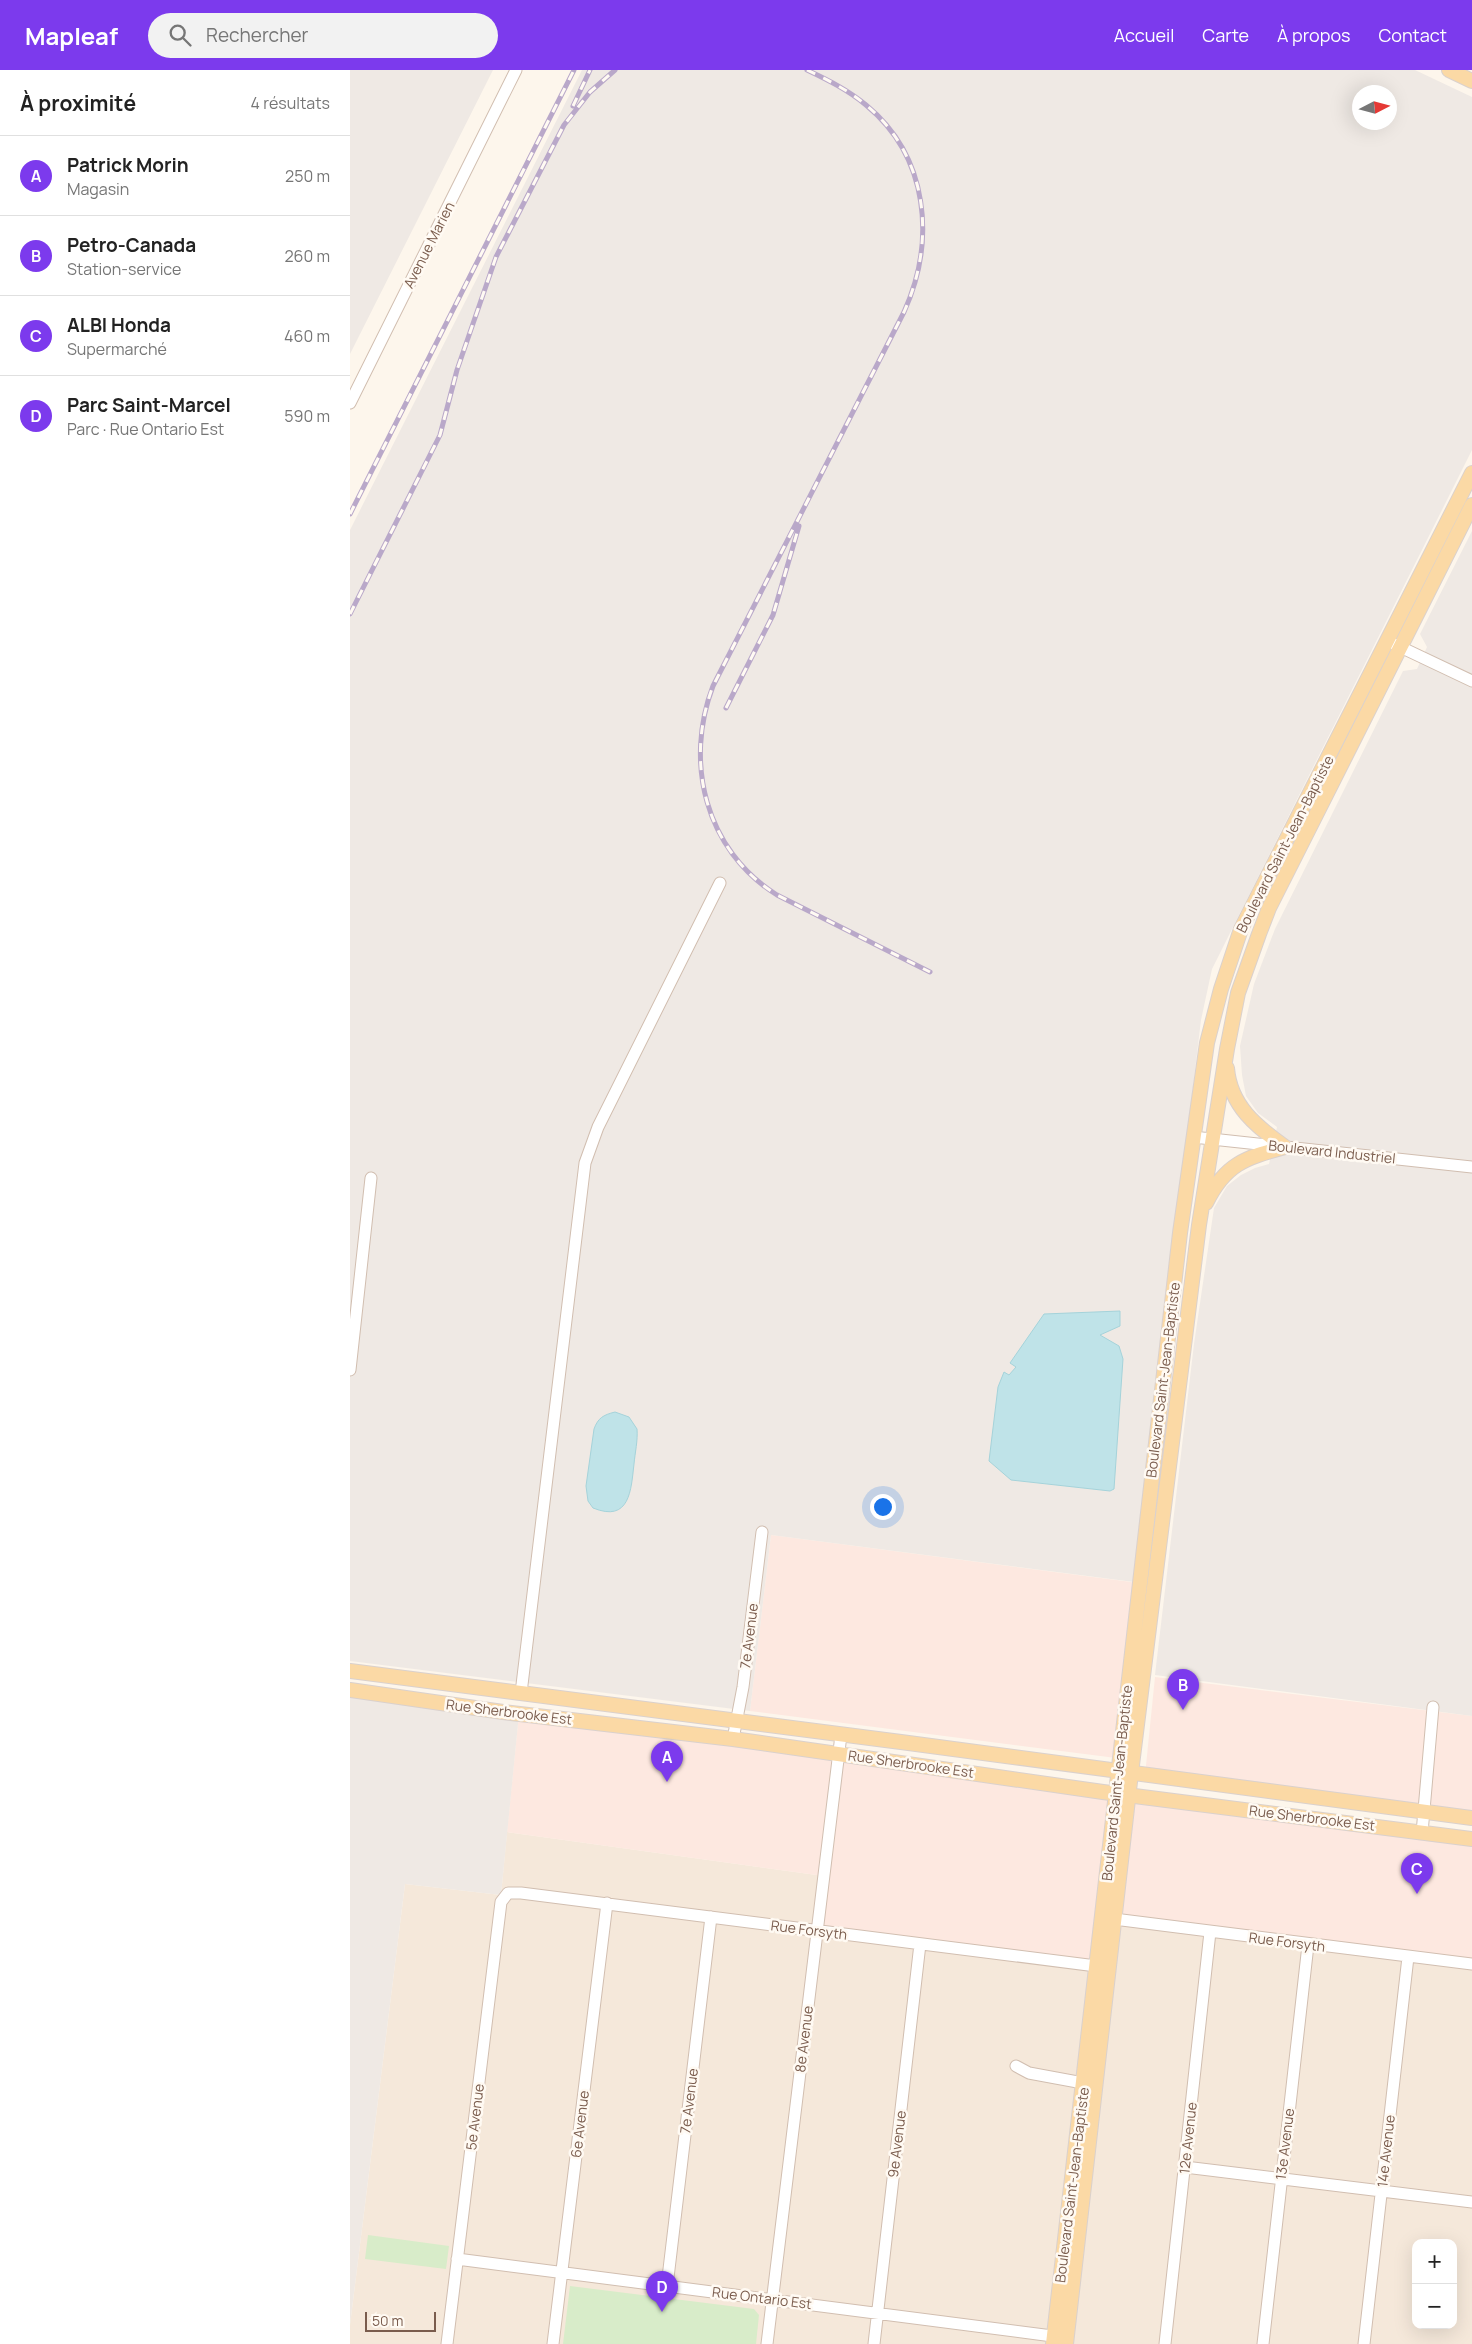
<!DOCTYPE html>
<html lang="fr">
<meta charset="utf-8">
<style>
:root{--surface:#fff;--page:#f2f2f2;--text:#222;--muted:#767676;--line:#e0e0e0;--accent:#7c3aed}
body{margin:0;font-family:Manrope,sans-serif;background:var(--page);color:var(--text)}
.controls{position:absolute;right:15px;bottom:15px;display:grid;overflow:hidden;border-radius:10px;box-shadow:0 5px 20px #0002}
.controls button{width:45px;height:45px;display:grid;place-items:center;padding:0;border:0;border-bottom:1px solid var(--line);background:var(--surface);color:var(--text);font:25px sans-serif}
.compass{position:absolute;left:1002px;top:15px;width:45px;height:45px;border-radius:50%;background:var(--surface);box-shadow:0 5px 20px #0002;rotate:84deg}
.scale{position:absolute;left:15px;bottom:12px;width:71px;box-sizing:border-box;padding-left:5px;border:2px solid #7a5c4d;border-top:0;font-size:14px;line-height:18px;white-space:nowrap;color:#7a5c4d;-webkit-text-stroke:4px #fffaf3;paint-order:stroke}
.you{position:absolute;left:532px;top:1436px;width:18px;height:18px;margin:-12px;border:4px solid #fff;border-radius:50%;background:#1a73e8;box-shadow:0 0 0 8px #1a73e833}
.badge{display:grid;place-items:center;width:32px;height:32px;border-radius:50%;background:var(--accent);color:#fff;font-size:16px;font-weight:700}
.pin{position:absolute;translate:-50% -41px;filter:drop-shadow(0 1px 2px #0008)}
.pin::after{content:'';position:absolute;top:26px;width:18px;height:15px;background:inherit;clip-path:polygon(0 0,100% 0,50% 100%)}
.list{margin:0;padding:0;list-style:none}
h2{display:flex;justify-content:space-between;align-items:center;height:65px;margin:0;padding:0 20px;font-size:21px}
h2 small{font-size:16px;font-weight:400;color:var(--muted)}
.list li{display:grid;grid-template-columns:32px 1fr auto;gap:15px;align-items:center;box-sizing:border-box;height:80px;padding:0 20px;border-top:1px solid var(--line)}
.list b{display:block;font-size:19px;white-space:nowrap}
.list p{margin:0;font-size:16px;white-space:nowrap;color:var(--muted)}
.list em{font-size:16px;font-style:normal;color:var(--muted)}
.icon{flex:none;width:28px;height:28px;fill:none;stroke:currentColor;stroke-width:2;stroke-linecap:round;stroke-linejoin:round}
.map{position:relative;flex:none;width:1122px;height:2274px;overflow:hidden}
header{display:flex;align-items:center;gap:30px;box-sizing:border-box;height:70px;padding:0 25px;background:var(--accent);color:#fff}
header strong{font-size:24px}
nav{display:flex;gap:28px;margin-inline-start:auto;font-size:18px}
.search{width:350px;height:45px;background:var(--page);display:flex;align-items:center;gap:12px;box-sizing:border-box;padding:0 18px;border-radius:28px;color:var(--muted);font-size:19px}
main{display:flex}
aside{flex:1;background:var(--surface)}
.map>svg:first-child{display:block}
.residential{fill:#f5e8da;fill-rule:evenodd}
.commercial{fill:#fde8e0}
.industrial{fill:#efe9e4;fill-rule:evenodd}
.green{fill:#d8ecc9}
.water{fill:#bfe3e8;stroke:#a5d3da}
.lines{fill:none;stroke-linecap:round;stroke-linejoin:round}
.minor-casing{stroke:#d1beb0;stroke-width:13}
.major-casing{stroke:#dad1cd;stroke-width:16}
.minor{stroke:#fff;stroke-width:11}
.major{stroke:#fbd9a5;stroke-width:14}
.rail-casing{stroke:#b9a8c9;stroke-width:5}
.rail{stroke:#fffaf3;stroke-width:3;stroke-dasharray:9;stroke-linecap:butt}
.labels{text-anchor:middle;stroke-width:5;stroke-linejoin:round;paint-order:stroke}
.street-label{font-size:14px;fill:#7a5c4d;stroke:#fffaf3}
</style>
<header>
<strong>Mapleaf</strong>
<div class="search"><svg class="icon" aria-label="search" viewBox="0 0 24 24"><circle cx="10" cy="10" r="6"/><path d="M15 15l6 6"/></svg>Rechercher</div>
<nav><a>Accueil</a><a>Carte</a><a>À propos</a><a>Contact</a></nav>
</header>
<main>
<aside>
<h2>À proximité<small>4 résultats</small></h2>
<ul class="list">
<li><span class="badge">A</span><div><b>Patrick Morin</b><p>Magasin</p></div><em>250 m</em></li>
<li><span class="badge">B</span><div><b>Petro-Canada</b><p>Station-service</p></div><em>260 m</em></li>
<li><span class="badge">C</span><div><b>ALBI Honda</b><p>Supermarché</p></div><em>460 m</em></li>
<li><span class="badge">D</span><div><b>Parc Saint-Marcel</b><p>Parc · Rue Ontario Est</p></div><em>590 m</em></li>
</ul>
</aside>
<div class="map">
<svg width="1122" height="2274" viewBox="0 0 1122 2274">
<rect width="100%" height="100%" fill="#fdf6ec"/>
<path class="residential" d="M157 1762 474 1806 747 1895 702 2274H0V2255L55 1814 151 1825Z
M766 1849 1122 1894V2274H715ZM1066 2173H1103V2255H1066Z"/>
<path class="commercial" d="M421 1465 789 1513 766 1688 400 1641Z
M805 1607 1122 1646V1748L795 1705Z
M169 1644 1122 1772V1893L766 1849 759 1897 468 1861 474 1806 157 1762Z"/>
<path class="industrial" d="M0 0H143L0 284Z
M232 0H1065L1122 27V380L862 899 851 950 784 1512 421 1465 400 1641 0 1591V460ZM1009 22H1040V52H1009Z
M1122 461V1646L805 1605 844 1274 864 1138 877 1116 891 1105 905 1098 919 1094 927 1057 908 1043 896 1026 892 1005 890 976 904 914 925 859 1053 601 1067 599 1077 577 1070 564Z
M0 1620 169 1644 151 1825 55 1814 0 2255Z"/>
<path class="green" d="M18 2165 99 2176 96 2199 15 2189Z
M220 2216 404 2239 409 2245 406 2274H213Z"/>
<path class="water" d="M770 1241V1256L750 1265 769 1276 773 1289 764 1419 760 1421 661 1410 639 1391 648 1317 654 1302 659 1305 666 1297 660 1293 694 1244Z
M265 1342 279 1347 287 1359C288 1370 285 1383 284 1394 281 1420 280 1453 243 1438L238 1431 236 1416 244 1359C248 1348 253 1345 265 1342Z"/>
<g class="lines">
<g class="minor-casing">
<path id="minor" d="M0 333 166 0
M1044 574 1122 611
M843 1067 1122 1097
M0 1300 21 1108
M171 1623 235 1093 248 1057 370 813
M383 1669 393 1617 412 1462
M1072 1763 1083 1637
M756 1848 1122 1894
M666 1996 679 2003 733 2013
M835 2097 1122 2132
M107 2189 710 2267
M317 2216 361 1847
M97 2274 151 1832 158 1823H171L754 1897
M203 2274 257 1833
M417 2274 491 1665
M524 2274 570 1874
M815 2274 860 1862
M913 2274 958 1875
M1014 2274 1058 1887"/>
</g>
<g class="major-casing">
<path id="major" d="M1099 0 1122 11
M877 998C880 1036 907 1057 935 1077
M856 1133C875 1094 895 1088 935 1077
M0 1601 551 1672 1122 1748
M0 1620 153 1642 383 1669 753 1722 1122 1769
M703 2274 830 1163 857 973 871 919 891 859 1122 403
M716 2274 781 1703 849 1155 877 979 888 923 909 864 919 838 1122 435"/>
</g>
<use href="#minor" class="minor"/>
<use href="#major" class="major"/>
<g class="rail-casing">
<path id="rail" d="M457 0C478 10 498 20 516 35 579 87 586 171 554 242L363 616C334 692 355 780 427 825L580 902
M223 36 240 0
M0 444 224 0
M0 544 90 365 107 300 146 187 214 55 240 22 265 0
M376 638 423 545 449 456"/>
</g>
<use href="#rail" class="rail"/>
</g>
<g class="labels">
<g class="street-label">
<text transform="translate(79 175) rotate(-63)" y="5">Avenue Marien</text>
<text transform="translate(935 774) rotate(-63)" y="5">Boulevard Saint-Jean-Baptiste</text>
<text transform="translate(982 1082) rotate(6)" y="5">Boulevard Industriel</text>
<text transform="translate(813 1310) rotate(-83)" y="5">Boulevard Saint-Jean-Baptiste</text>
<text transform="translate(399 1566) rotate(-83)" y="5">7e Avenue</text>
<text transform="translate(159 1642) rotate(7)" y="5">Rue Sherbrooke Est</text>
<text transform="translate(561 1694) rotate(8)" y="5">Rue Sherbrooke Est</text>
<text transform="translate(767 1713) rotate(-84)" y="5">Boulevard Saint-Jean-Baptiste</text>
<text transform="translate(962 1748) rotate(7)" y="5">Rue Sherbrooke Est</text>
<text transform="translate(459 1860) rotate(7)" y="5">Rue Forsyth</text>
<text transform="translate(937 1872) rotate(7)" y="5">Rue Forsyth</text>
<text transform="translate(454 1969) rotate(-83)" y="5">8e Avenue</text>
<text transform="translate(339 2031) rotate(-83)" y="5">7e Avenue</text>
<text transform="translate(125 2047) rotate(-83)" y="5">5e Avenue</text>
<text transform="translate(230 2054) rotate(-83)" y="5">6e Avenue</text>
<text transform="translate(838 2068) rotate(-84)" y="5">12e Avenue</text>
<text transform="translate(547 2074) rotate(-83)" y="5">9e Avenue</text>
<text transform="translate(935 2074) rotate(-83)" y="5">13e Avenue</text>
<text transform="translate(1036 2081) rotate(-84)" y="5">14e Avenue</text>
<text transform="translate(722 2115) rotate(-83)" y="5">Boulevard Saint-Jean-Baptiste</text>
<text transform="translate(412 2228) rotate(7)" y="5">Rue Ontario Est</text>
</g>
</g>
</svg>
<div class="controls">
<button>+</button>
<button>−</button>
</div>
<svg class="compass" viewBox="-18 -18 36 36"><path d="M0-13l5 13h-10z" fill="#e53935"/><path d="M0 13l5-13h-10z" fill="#767676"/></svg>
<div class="scale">50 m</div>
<div class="you"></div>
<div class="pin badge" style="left:317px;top:1712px">A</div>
<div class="pin badge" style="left:833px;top:1640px">B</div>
<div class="pin badge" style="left:1067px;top:1824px">C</div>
<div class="pin badge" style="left:312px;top:2242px">D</div>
</div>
</main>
